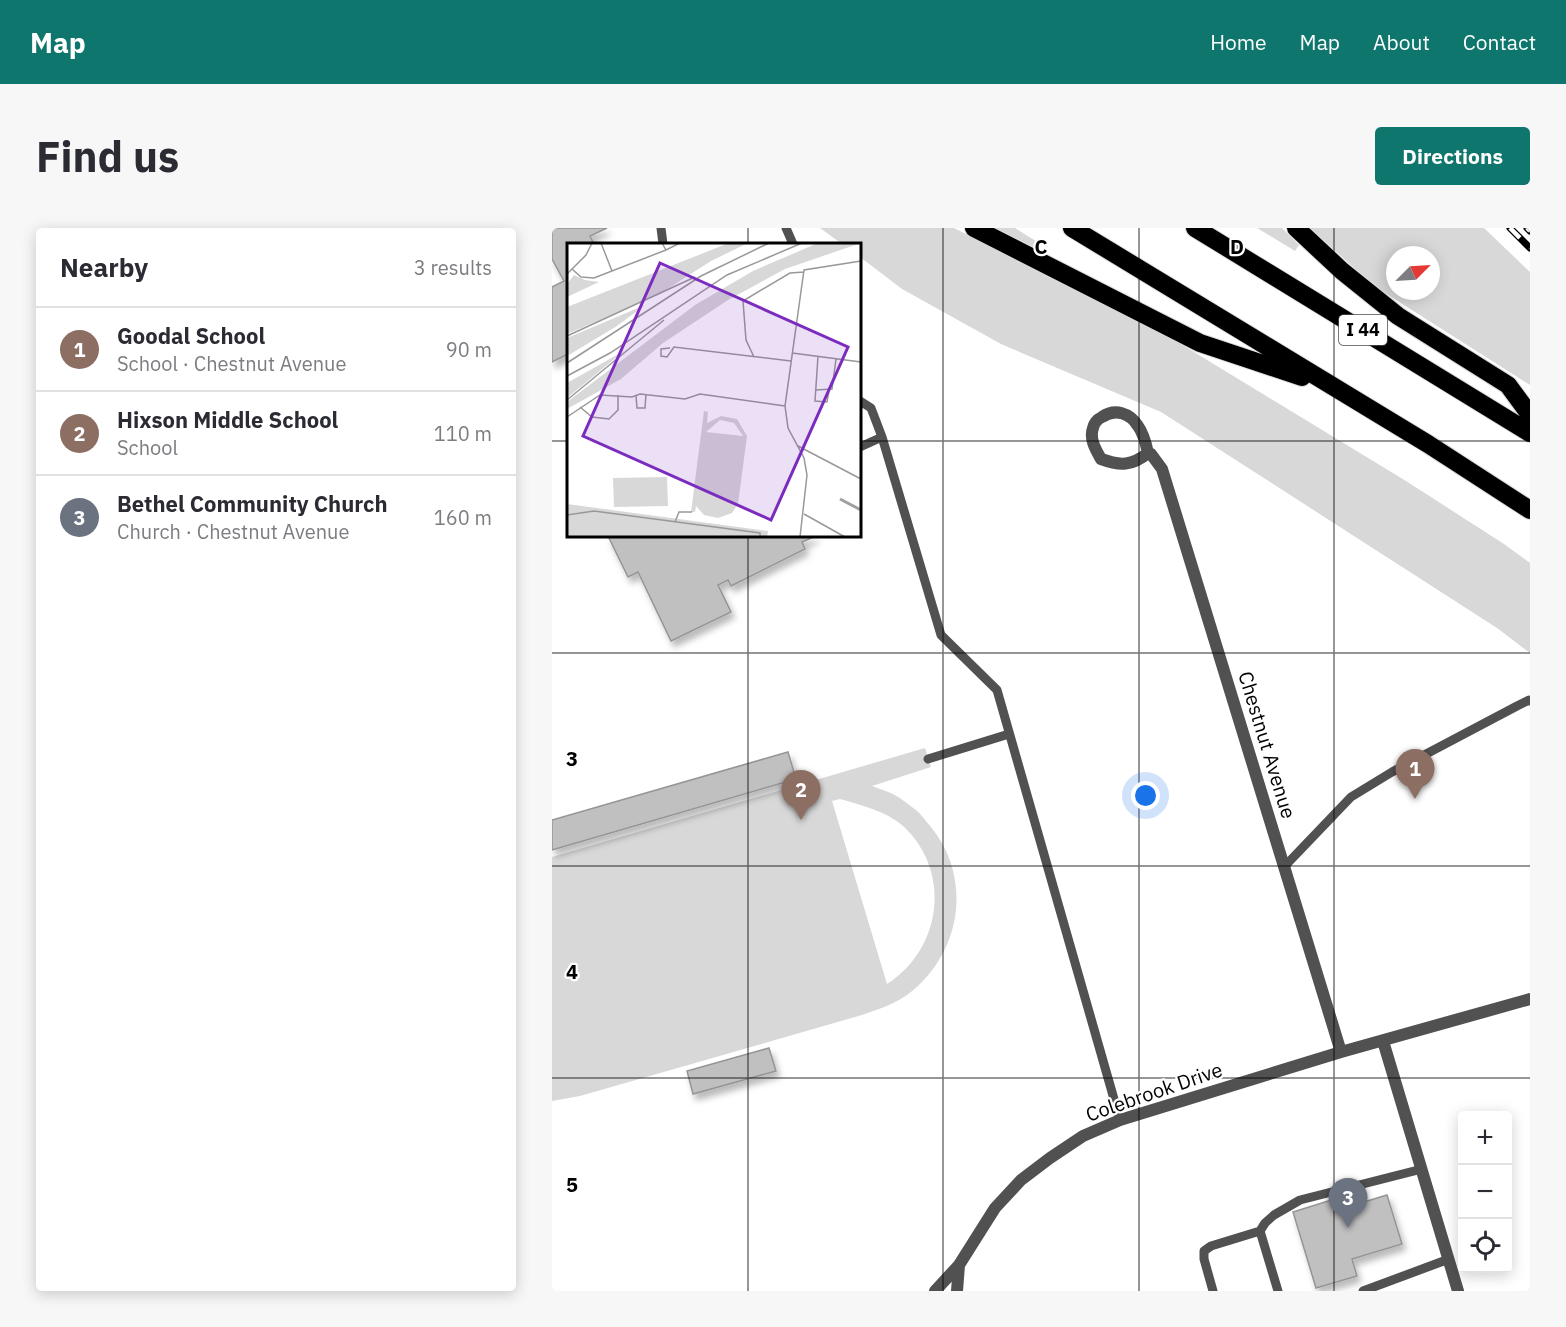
<!DOCTYPE html>
<meta charset="utf-8">
<style>
:root{--surface:#fff;--page:#f7f7f7;--text:#2b2b33;--muted:#7c7c81;--line:#e1e1e2;--accent:#0f766e}
body{margin:0;font-family:"IBM Plex Sans",sans-serif;background:var(--page);color:var(--text)}
.controls{position:absolute;right:18px;bottom:18px;display:grid;overflow:hidden;border-radius:6px;box-shadow:0 3px 15px #0003}
.controls button{width:54px;height:54px;display:grid;place-items:center;padding:0;border:0;border-bottom:2px solid var(--line);background:var(--surface);color:var(--text);font:30px sans-serif}
.compass{position:absolute;left:834px;top:18px;width:54px;height:54px;border-radius:50%;background:var(--surface);box-shadow:0 3px 15px #0003;rotate:66deg}
.you{position:absolute;left:594px;top:568px;width:21px;height:21px;margin:-15px;border:4px solid #fff;border-radius:50%;background:#1a73e8;box-shadow:0 0 0 9px #1a73e833}
.badge{display:grid;place-items:center;width:39px;height:39px;border-radius:50%;background:var(--accent);color:#fff;font-size:20px;font-weight:700}
.pin{position:absolute;translate:-50% -50px;filter:drop-shadow(0 2px 3px #0008)}
.pin::after{content:'';position:absolute;top:32px;width:21px;height:18px;background:inherit;clip-path:polygon(0 0,100% 0,50% 100%)}
.list{margin:0;padding:0;list-style:none}
h2{display:flex;justify-content:space-between;align-items:center;height:78px;margin:0;padding:0 24px;font-size:26px}
h2 small{font-size:20px;font-weight:400;color:var(--muted)}
.list li{display:grid;grid-template-columns:39px 1fr auto;gap:18px;align-items:center;box-sizing:border-box;height:84px;padding:0 24px;border-top:2px solid var(--line)}
.list b{display:block;font-size:22px;white-space:nowrap}
.list p{margin:0;font-size:20px;white-space:nowrap;color:var(--muted)}
.list em{font-size:20px;font-style:normal;color:var(--muted)}
.icon{flex:none;width:33px;height:33px;fill:none;stroke:currentColor;stroke-width:2;stroke-linecap:round;stroke-linejoin:round}
.map{position:relative;flex:none;width:978px;height:1063px;overflow:hidden;border-radius:6px}
header{display:flex;align-items:center;gap:36px;box-sizing:border-box;height:84px;padding:0 30px;background:var(--accent);color:#fff}
header strong{font-size:28px}
nav{display:flex;gap:33px;margin-inline-start:auto;font-size:21px}
.intro{display:flex;align-items:center;justify-content:space-between;box-sizing:border-box;height:144px;padding:0 36px}
h1{margin:0;font-size:42px}
.button{padding:15px 27px;border-radius:6px;background:var(--accent);color:#fff;font-size:21px;font-weight:700}
main{display:flex;gap:36px;padding:0 36px}
aside{flex:1;background:var(--surface);border-radius:6px;box-shadow:0 3px 15px #0003}
.map>svg:first-child{display:block}
.green{fill:#d8d8d8;fill-rule:evenodd}
.building{fill:#c0c0c0;stroke:#959595;stroke-width:1.5;filter:url(#shadow)}
.lines{fill:none;stroke-linecap:round;stroke-linejoin:round}
.motorway-casing{stroke:#dbdbdb;stroke-width:20}
.service{stroke:#515151;stroke-width:9}
.minor{stroke:#515151;stroke-width:12}
.motorway{stroke:#000;stroke-width:18}
.rail-casing{stroke:#000;stroke-width:7}
.rail{stroke:#fff;stroke-width:4.5;stroke-dasharray:14;stroke-linecap:butt}
.grid{fill:none;stroke:#000;stroke-width:1.5;stroke-opacity:0.55}
.labels{text-anchor:middle;stroke-width:4.5;stroke-linejoin:round;paint-order:stroke}
.shield{fill:#fff;stroke:#4c4c4c;stroke-width:1.5}
.shield-label{font-size:18px;font-weight:bold;fill:#000}
.street-label{font-size:20px;fill:#000;stroke:#fff}
.inset-river{fill:none;stroke:#9f9f9f;stroke-width:3}
.inset-road{fill:none;stroke:#999;stroke-width:1.5}
.view{fill:#7b2cbf;fill-opacity:0.15;stroke:#7b2cbf;stroke-width:3}
.inset-edge{fill:none;stroke:#000;stroke-width:3}
.grid-label{font-size:20px;text-anchor:middle;font-weight:bold;fill:#000;stroke:#fff;stroke-width:4.5;stroke-linejoin:round;paint-order:stroke}
</style>
<header>
<strong>Map</strong>
<nav><a>Home</a><a>Map</a><a>About</a><a>Contact</a></nav>
</header>
<div class="intro"><h1>Find us</h1><a class="button">Directions</a></div>
<main>
<aside>
<h2>Nearby<small>3 results</small></h2>
<ul class="list">
<li><span class="badge" style="background:#8d6e63">1</span><div><b>Goodal School</b><p>School · Chestnut Avenue</p></div><em>90 m</em></li>
<li><span class="badge" style="background:#8d6e63">2</span><div><b>Hixson Middle School</b><p>School</p></div><em>110 m</em></li>
<li><span class="badge" style="background:#6b7280">3</span><div><b>Bethel Community Church</b><p>Church · Chestnut Avenue</p></div><em>160 m</em></li>
</ul>
</aside>
<div class="map">
<svg width="978" height="1063" viewBox="0 0 978 1063">
<defs>
<filter id="shadow"><feDropShadow dx="3.5" dy="6" stdDeviation="3" flood-color="#0004"/></filter>
</defs>
<rect width="100%" height="100%" fill="#fff"/>
<path class="green" d="M268 0H402L530 64 591 93 854 253 952 316 978 335V425L945 400 609 184 449 116 350 61 308 29V16H290Z
M443 0H463L487 15 485 21Z
M705 0H730L747 17 743 23Z
M758 0H932L978 44V157L822 58ZM843 27H879V63H843Z
M373 520 379 539 320 558C327 561 335 563 341 566 349 570 357 577 364 582 370 587 374 594 379 599 418 647 411 715 367 757 351 773 331 780 310 787L28 868 0 873V629ZM288 571C309 577 334 583 351 598 400 643 390 721 335 756L280 573Z"/>
<path class="building" d="M0 0H55L38 8 42 16H16V126L0 134V59L12 53 0 31Z
M56 308H264L250 314 253 321 179 358 176 352 166 357 179 384 119 413 86 344 76 349Z
M236 524 244 551 0 622V592Z
M217 820 224 843 141 866 135 843Z
M835 967 850 1016 800 1031 805 1048 764 1060 741 984 789 969 792 980Z"/>
<g class="lines">
<g class="motorway-casing">
<path id="motorway" d="M422 0 648 115 750 149
M520 0 876 216 978 282
M643 0 978 205
M744 0 790 43 846 88 956 157 978 187"/>
</g>
<path class="service" d="M109 0 111 16
M234 0 241 16
M308 173 319 180 330 209 389 407 445 462 568 892
M308 219 330 209
M376 531 457 506
M732 639 799 569 840 544 965 478 977 472 978 473
M708 1003 726 1063
M661 1063 652 1031V1023L659 1018 708 1003 713 995 722 987 748 972 870 941
M811 1063 897 1031"/>
<path class="minor" d="M596 225C594 216 592 206 586 198 578 185 563 180 550 189 546 191 542 195 541 200 537 211 544 222 549 231 568 238 580 238 596 225L599 226 610 241 789 824
M831 813 906 1063
M383 1063 407 1037 443 980 469 952 498 930 531 908 568 892 789 824 978 771
M405 1063 407 1037"/>
<use href="#motorway" class="motorway"/>
<g class="rail-casing">
<path id="rail" d="M958 0 978 20
M975 0 978 3"/>
</g>
<use href="#rail" class="rail"/>
</g>
<path class="grid" d="M196 0V16M391 0V1063M587 0V1063M782 0V1063M0 213H16M308 213H978M196 308V1063M0 425H978M0 638H978M0 850H978"/>
<g class="labels">
<rect class="shield" x="787" y="87" width="48" height="30" rx="4.5"/>
<g class="shield-label">
<text x="811" y="108">I 44</text>
</g>
<g class="street-label">
<text transform="translate(715 517) rotate(73)" y="7">Chestnut Avenue</text>
<text transform="translate(602 864) rotate(-19)" y="7">Colebrook Drive</text>
</g>
</g>
<g transform="translate(15 15)">
<rect width="294" height="294" fill="#fff"/>
<path d="M162 0H181L144 18 91 52 0 91V64ZM251 0H294L218 26 161 57 96 100 54 136 0 166V159L128 62 186 28ZM7 32 18 37 32 39 0 54V41ZM78 62 50 83 0 113V95ZM57 108 0 155V140ZM137 168 141 169 140 180 154 173 170 176 180 193 171 261 165 270 151 275 137 272 129 263 128 269H124ZM153 177 167 180 176 193 139 189ZM100 234 101 263 47 264 46 235ZM0 261 201 288 200 294H0Z" fill="#d8d8d8" fill-rule="evenodd"/>
<path class="inset-river" d="M273 256 294 267"/>
<path class="inset-road" d="M34 0 45 28M95 0 99 7 113 0M5 26 14 34 27 35 99 7M0 31 19 12 25 0M0 93 128 34M103 105 94 106V113L100 114 107 104 224 118M225 110 294 119M251 113 248 158 260 159 262 148M187 114 179 97 176 58 223 30 237 29M0 120 134 33 202 0M0 133 43 110 160 32 235 0M249 147 265 146 269 116M69 153 70 165H78L79 151M0 157 97 77M13 164 25 174 42 176 51 167V152M0 174 33 152 65 154 73 151 118 156 133 151 218 163M231 203 294 236M237 271 278 294M0 272 27 268 193 290V294M108 279 112 269H125M233 294 240 232 237 215 221 185 218 163 237 27 294 18"/>
<path class="view" d="M93 20 281 104 204 277 16 193Z"/>
<rect width="294" height="294" class="inset-edge"/>
</g>
<g class="grid-label">
<text x="489" y="26">C</text>
<text x="685" y="26">D</text>
<text x="20" y="538">3</text>
<text x="20" y="751">4</text>
<text x="20" y="964">5</text>
</g>
</svg>
<div class="controls">
<button>+</button>
<button>−</button>
<button><svg class="icon" aria-label="locate" viewBox="0 0 24 24"><circle cx="12" cy="12" r="6"/><path d="M12 2v4M12 18v4M2 12h4M18 12h4"/></svg></button>
</div>
<svg class="compass" viewBox="-18 -18 36 36"><path d="M0-13l5 13h-10z" fill="#e53935"/><path d="M0 13l5-13h-10z" fill="#7c7c81"/></svg>
<div class="you"></div>
<div class="pin badge" style="left:863px;top:571px;background:#8d6e63">1</div>
<div class="pin badge" style="left:249px;top:592px;background:#8d6e63">2</div>
<div class="pin badge" style="left:796px;top:1000px;background:#6b7280">3</div>
</div>
</main>
